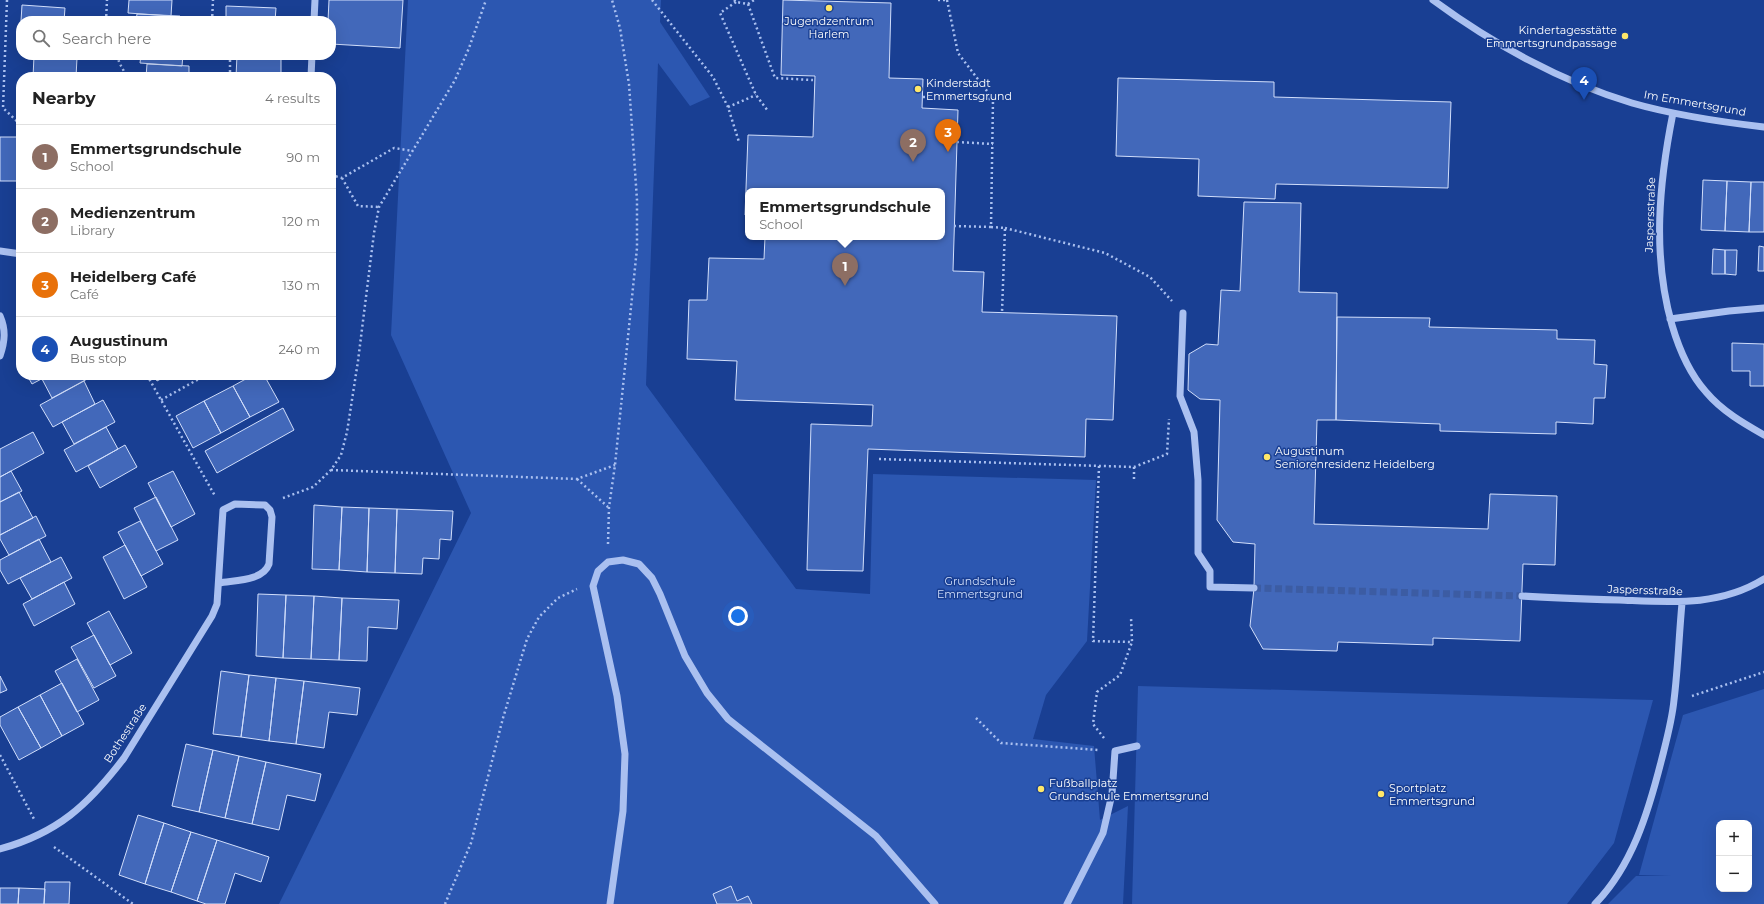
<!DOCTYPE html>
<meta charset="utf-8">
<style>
:root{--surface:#fff;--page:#f2f2f2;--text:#222;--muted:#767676;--line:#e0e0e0;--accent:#857b42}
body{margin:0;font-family:Montserrat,sans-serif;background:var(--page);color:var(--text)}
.controls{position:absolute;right:12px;bottom:12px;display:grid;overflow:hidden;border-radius:8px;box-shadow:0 4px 16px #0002}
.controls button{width:36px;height:36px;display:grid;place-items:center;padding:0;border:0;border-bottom:1px solid var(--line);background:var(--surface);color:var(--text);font:20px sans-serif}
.you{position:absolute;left:738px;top:616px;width:14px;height:14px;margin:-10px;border:3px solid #fff;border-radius:50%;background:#1a73e8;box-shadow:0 0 0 6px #1a73e833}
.badge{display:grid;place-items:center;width:26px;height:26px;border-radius:50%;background:var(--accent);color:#fff;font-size:13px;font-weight:700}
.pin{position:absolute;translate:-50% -33px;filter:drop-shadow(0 1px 2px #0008)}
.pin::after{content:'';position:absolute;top:21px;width:14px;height:12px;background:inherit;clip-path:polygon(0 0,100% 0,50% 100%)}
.popup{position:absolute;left:745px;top:188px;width:200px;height:52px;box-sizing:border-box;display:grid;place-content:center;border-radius:8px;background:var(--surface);filter:drop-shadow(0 1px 3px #0005);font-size:13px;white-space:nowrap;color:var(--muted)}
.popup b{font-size:15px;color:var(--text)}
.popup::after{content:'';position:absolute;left:50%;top:100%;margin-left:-8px;border:8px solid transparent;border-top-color:var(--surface)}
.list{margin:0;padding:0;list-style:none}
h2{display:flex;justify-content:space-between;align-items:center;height:52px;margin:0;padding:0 16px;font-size:17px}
h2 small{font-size:13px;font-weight:400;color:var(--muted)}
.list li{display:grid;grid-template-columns:26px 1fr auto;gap:12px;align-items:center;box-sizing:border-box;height:64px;padding:0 16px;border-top:1px solid var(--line)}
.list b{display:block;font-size:15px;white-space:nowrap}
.list p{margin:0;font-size:13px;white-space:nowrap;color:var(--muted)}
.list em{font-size:13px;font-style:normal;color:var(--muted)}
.icon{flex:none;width:22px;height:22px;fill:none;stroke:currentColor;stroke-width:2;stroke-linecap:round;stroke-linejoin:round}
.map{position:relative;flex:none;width:1764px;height:904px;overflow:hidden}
.search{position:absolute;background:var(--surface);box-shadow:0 4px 16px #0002;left:16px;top:16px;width:320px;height:44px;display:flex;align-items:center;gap:10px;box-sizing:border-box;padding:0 14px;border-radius:16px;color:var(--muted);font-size:15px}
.panel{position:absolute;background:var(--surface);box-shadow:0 4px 16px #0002;left:16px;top:72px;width:320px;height:308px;border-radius:16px}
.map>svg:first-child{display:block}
.green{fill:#2c57b1;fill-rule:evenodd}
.building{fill:#4268ba;stroke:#d1defb}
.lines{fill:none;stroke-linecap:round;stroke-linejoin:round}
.minor-tunnel{stroke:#3c5ca3;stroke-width:7;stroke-dasharray:7 3.5;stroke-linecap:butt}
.path{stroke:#aac0f0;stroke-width:2.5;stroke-dasharray:2 3;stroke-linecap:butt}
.minor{stroke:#aac0f0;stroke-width:7}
.poi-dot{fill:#ffe769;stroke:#193f93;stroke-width:1.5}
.labels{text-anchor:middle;stroke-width:3;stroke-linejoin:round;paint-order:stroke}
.poi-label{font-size:11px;fill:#fff;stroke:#193f93;text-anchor:start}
.street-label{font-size:11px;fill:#fff;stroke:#193f93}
.park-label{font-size:11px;fill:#d1defb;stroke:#193f93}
</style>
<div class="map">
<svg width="1764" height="904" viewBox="0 0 1764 904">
<rect width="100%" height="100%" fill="#193f93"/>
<path class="green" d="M408 0H661L660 22 710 97 690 106 658 63 646 385 796 589 870 594 873 474 1096 480 1087 641 1046 695 1033 739 1094 746 1100 820 1128 806 1123 904H279L471 513 391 335Z
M1138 686 1653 700 1614 843 1567 904H1132Z
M1764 689V904H1608L1636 876H1671L1639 875 1683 715ZM1719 823H1749V889H1719Z"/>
<path class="building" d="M129 0H172L171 16 128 13Z
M329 0H403L400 48 331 44V21H328Z
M783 0 891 3 889 78 923 79 922 108 958 110 953 271 984 272 982 312 1117 316 1113 420 1086 419 1085 457 868 449 863 571 807 570 811 424 872 426 873 405 735 400 737 361 687 359 689 300H707L709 258 764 259 765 237H942V191H748V215H745L748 135 813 137 815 76 781 75Z
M22 5 65 8 64 21H21Z
M226 6 276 8 275 21H226Z
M137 14 180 16V21H136Z
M28 55H70V57Z
M141 55H183L182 66 140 63Z
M237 55H281V77H236Z
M34 56 77 58 76 77H33Z
M147 64 189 66V77H146Z
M1118 78 1274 82V97L1451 102 1448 188 1276 184 1275 199 1198 196 1199 159 1116 156Z
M0 137H18L17 181H0Z
M1703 180 1727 181 1725 231 1701 230Z
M1727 181 1751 182 1749 232 1725 231Z
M1751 182H1764V232H1749Z
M1244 202 1301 203 1299 292 1337 293 1336 420H1317L1314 524 1488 529 1490 494 1557 496 1555 565 1523 564 1520 641 1433 638V645L1338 642 1337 651 1263 649 1250 626 1254 588 1255 544 1233 542 1217 520 1220 400 1200 399 1188 390 1189 354 1206 344 1218 345 1221 290 1240 291Z
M1759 246 1764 247V271H1758Z
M1713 249 1725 250V274H1712Z
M1725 250H1737L1736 275 1725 274Z
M1337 317 1430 318 1429 327 1557 330V339L1595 340 1594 364 1607 365 1605 398H1594L1593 424 1556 422V434L1440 431V424L1336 420Z
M1732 343 1764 344V386H1750V371H1732Z
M27 375H49L32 384Z
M49 375H87L89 378 52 398 42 379Z
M154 375H168L157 381Z
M253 375H264L279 402 250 417 233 386Z
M84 381 95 404 53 427 40 405Z
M233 386 250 417 221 433 204 401Z
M103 400 115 422 74 444 62 422Z
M204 401 221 433 193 448 176 416Z
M283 408 294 430 217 473 205 451Z
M106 427 118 449 76 472 64 450Z
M33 432 44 453 0 477V449Z
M125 445 137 467 100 488 88 466Z
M11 471 22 491 0 502V477Z
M173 471 195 514 171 527 148 483Z
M19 492 33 518 0 535V502Z
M156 497 178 540 156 551 134 508Z
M314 505 342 507 339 570 312 569Z
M342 507 369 508 367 572 339 570Z
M369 508 397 509 395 573 367 572Z
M397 509 453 511 451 540 440 539 439 559 423 558 422 574 395 573Z
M36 516 46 536 9 555 0 539V535Z
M140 521 163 564 141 576 118 532Z
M39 539 51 562 8 584 0 570V560Z
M125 545 147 587 124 599 103 557Z
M61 557 72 578 32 599 20 578Z
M64 582 75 604 34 626 23 604Z
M258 594 286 595 283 658 256 656Z
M286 595 314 596 311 659 283 658Z
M314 596 342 598 339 660 311 659Z
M342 598 399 600 397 629 368 627 367 661 339 660Z
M109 611 132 653 110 665 87 623Z
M94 635 116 676 94 688 71 647Z
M77 659 99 700 77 712 55 671Z
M221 671 249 675 241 737 213 734Z
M249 675 276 678 269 741 241 737Z
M0 676 7 690 0 693Z
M276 678 304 681 296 744 269 741Z
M304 681 360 688 357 715 329 712 324 748 296 744Z
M62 683 84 724 62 736 40 695Z
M40 695 62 736 41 748 18 707Z
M18 707 41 748 19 760 0 725V717Z
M186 744 213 750 199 812 172 806Z
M213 750 239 756 225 818 199 812Z
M239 756 266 762 252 824 225 818Z
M266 762 321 774 315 801 287 795 279 830 252 824Z
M138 815 164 823 145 884 119 875Z
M164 823 191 832 171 892 145 884Z
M191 832 217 840 197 901 171 892Z
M217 840 269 857 261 882 235 873 225 904H206L197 901Z
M45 882H70L69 904H44Z
M731 886 737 901 748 896 752 904H717L713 894Z
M0 888H19L18 904H0Z
M19 888 45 889 44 904H18Z"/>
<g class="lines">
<path class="minor-tunnel" d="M1254 588 1522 596"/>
<path class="path" d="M7 0 3 108 21 125
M652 0 713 77 728 107 739 142
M734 0 736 2 748 4 754 0
M938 0H947
M947 0 958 53 993 99 991 227 954 226
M736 2 720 13 756 95 768 111
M748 4 775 78 813 80
M106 21 107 0
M212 21 213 0
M118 55C118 66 125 68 125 77
M230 55V77
M923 97 992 99
M728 107 756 95
M957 142 993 144
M331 175 342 178 394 148 413 151
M342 178 358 206 379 207
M991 227 1005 228 1002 312
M1005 228 1105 253 1150 277 1172 301
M147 375 215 496
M161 400 206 375
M879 459 1134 467 1167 454 1169 419
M1099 466 1093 641 1132 642 1131 617
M1134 467V482
M331 470 577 479 615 465
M577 479 608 507
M283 498 313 487 331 470 341 455 347 432 358 361 374 233 379 207 455 80 469 48 486 0
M608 544 609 507 615 465 637 248V200L629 84 620 28 612 0
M1692 696 1764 672
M976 718 1001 743 1099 750
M1104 738 1093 724 1097 692 1120 675 1132 642
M0 755 34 819
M54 847 133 904
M445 904 471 843 503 718 527 639 539 617 558 598 577 589"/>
<path class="minor" d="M1433 0C1491 43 1562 82 1632 103 1674 115 1721 122 1764 127
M314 21 315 0
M311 77 312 55
M1673 113C1659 183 1652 255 1672 325 1679 349 1689 373 1706 392 1722 411 1743 423 1764 435
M0 251 21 254
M1183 313 1180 396 1194 432 1198 480V553L1210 571V587L1254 588
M0 316C6 330 5 341 0 356
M1670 319 1729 311 1764 308
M1522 596C1554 598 1586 599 1619 600 1670 602 1719 607 1764 579
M0 849C58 833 88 805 124 758L212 616 217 604 223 510 235 504 265 505 270 510 272 517 269 564C263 581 235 580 219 583
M610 904 623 811 625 754 617 696 593 586 598 571 608 562 623 560 639 564 652 578 660 594 685 656 707 693 728 719 876 836 935 904
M1067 904 1103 833 1112 794 1115 751 1137 746
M1595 904C1632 866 1648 813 1661 762 1666 742 1672 721 1674 700 1678 668 1679 635 1682 603"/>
</g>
<g class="poi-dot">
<circle cx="829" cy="8" r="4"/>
<circle cx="1625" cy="36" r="4"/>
<circle cx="918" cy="89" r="4"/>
<circle cx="1267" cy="457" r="4"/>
<circle cx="1041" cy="789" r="4"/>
<circle cx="1381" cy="794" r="4"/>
</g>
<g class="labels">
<g class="poi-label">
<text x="829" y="25" text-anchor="middle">Jugendzentrum<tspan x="829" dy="13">Harlem</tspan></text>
<text x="1617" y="34" text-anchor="end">Kindertagesstätte<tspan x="1617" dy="13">Emmertsgrundpassage</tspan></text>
<text x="926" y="87">Kinderstadt<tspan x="926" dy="13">Emmertsgrund</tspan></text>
<text x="1275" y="455">Augustinum<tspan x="1275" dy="13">Seniorenresidenz Heidelberg</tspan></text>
<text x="1049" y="787">Fußballplatz<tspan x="1049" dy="13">Grundschule Emmertsgrund</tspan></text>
<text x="1389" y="792">Sportplatz<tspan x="1389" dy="13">Emmertsgrund</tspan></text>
</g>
<g class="street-label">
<text transform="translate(1695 103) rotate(10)" y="4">Im Emmertsgrund</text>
<text transform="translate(1650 215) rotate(-88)" y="4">Jaspersstraße</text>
<text transform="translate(1645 590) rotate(2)" y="4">Jaspersstraße</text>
<text transform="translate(125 733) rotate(-57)" y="4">Bothestraße</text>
</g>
<g class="park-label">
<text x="980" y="585">Grundschule<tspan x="980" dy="13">Emmertsgrund</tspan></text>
</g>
</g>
</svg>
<div class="controls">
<button>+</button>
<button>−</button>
</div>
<div class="you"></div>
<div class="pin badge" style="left:845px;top:286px;background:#8d6e63">1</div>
<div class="popup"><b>Emmertsgrundschule</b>School</div>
<div class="pin badge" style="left:913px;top:162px;background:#8d6e63">2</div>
<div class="pin badge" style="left:948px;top:152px;background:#e8710a">3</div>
<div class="pin badge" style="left:1584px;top:100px;background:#1a4fb4">4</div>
<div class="search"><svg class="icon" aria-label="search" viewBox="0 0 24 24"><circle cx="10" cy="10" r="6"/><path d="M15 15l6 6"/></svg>Search here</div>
<section class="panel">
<h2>Nearby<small>4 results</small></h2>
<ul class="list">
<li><span class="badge" style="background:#8d6e63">1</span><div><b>Emmertsgrundschule</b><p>School</p></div><em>90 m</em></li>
<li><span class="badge" style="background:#8d6e63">2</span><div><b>Medienzentrum</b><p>Library</p></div><em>120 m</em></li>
<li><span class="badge" style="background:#e8710a">3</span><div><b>Heidelberg Café</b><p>Café</p></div><em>130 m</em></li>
<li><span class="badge" style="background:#1a4fb4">4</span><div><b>Augustinum</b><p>Bus stop</p></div><em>240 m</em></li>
</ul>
</section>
</div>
